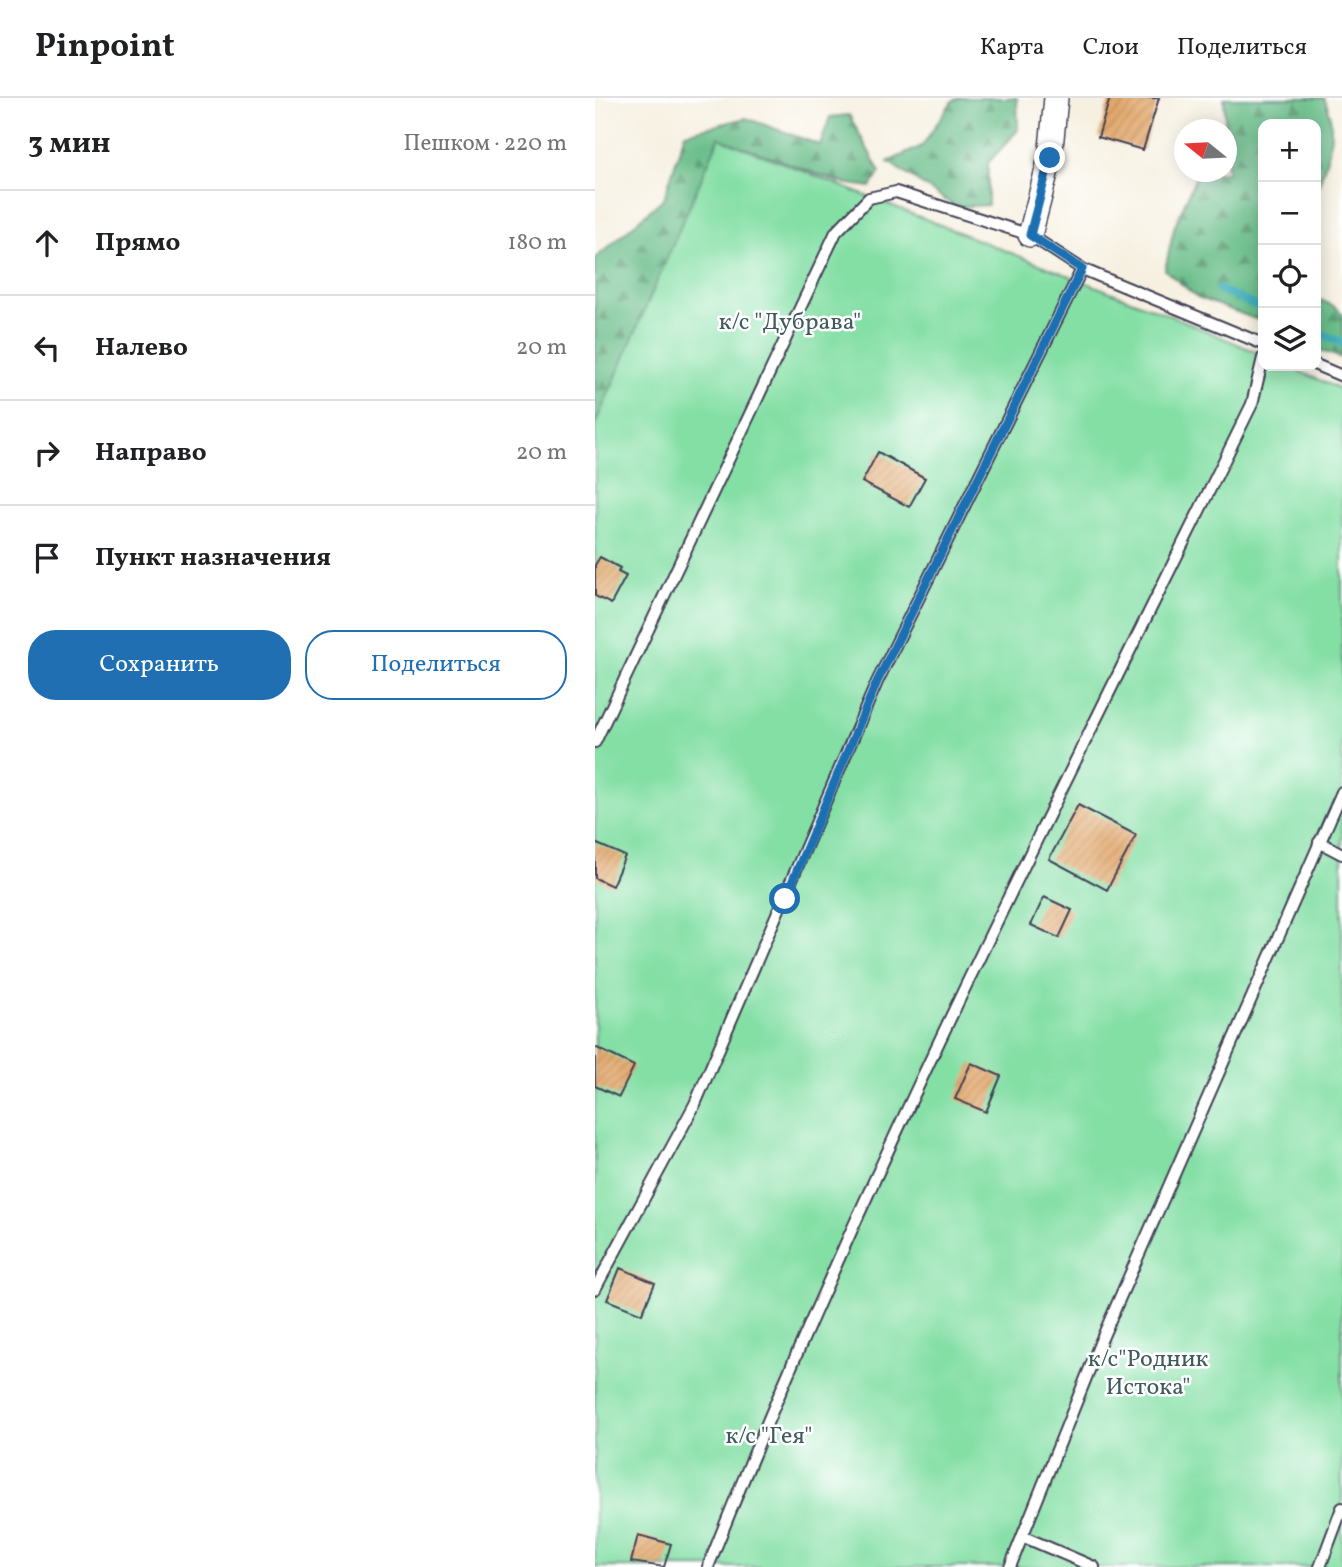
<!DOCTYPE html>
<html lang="ru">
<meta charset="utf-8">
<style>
:root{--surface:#fff;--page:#f6f6f6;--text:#202124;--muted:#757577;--line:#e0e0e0;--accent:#1f6fb2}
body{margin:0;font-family:Vollkorn,serif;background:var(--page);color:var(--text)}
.controls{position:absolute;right:21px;top:21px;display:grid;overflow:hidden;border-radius:14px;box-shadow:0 4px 18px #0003}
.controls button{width:63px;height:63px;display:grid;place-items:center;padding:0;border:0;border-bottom:2px solid var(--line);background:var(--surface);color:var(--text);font:35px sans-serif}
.compass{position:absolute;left:579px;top:21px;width:63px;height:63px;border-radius:50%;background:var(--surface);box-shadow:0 4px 18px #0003;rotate:288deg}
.stop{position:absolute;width:21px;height:21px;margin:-16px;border:5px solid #1f6fb2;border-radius:50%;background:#fff}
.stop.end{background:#1f6fb2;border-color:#fff;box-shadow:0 2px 7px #0008}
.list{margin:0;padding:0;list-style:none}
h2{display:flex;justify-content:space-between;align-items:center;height:91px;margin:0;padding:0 28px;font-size:30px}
h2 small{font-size:23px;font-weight:400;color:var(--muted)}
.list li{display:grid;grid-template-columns:46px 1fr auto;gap:21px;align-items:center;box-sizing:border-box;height:105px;padding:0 28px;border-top:2px solid var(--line)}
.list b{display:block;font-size:26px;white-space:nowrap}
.list em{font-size:23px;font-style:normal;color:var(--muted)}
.actions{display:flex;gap:14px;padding:21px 28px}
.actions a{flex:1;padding:16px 0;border:2px solid var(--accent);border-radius:28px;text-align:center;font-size:24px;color:var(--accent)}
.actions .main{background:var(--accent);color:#fff}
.icon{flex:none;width:38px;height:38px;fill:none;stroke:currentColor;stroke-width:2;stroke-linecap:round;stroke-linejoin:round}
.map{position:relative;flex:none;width:747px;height:1469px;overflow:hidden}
header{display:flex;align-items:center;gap:42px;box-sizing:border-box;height:98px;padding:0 35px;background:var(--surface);border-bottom:2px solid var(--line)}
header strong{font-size:33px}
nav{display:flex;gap:38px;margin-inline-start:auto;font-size:24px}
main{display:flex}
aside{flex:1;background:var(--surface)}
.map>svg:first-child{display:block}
.forest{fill:url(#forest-firs);stroke:#467062;stroke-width:2}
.garden{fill:#84dfa5;stroke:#538070;stroke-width:2}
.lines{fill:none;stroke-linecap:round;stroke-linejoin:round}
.stream{stroke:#40afbc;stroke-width:8}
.building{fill:url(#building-hatch)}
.lane-casing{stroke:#424154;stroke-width:14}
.street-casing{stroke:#424154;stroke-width:26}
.lane{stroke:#fff;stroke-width:10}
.street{stroke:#fff;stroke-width:23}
.route{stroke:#1f6fb2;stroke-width:9}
.labels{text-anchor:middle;stroke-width:5;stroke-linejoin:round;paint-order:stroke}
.park-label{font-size:24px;fill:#3f5b5b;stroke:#fff}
</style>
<header>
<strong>Pinpoint</strong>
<nav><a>Карта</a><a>Слои</a><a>Поделиться</a></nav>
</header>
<main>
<aside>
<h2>3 мин<small>Пешком · 220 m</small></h2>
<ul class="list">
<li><svg class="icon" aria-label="ahead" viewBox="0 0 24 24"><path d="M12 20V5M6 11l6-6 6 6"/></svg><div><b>Прямо</b></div><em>180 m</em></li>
<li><svg class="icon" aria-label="left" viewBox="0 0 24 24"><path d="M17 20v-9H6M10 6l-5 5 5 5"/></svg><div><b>Налево</b></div><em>20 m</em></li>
<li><svg class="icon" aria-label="right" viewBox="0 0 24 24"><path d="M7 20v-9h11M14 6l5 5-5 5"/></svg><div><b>Направо</b></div><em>20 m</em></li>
<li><svg class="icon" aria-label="arrive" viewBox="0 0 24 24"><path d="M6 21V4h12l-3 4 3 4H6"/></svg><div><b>Пункт назначения</b></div></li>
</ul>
<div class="actions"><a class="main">Сохранить</a><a>Поделиться</a></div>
</aside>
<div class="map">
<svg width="747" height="1469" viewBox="0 0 747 1469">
<defs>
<pattern id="forest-firs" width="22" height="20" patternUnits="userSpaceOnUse" patternTransform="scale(1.75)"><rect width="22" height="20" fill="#6bbe8a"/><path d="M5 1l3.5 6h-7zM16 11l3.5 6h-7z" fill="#589a72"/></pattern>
<pattern id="building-hatch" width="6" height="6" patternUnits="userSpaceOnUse" patternTransform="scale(1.75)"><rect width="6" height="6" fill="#e2a86c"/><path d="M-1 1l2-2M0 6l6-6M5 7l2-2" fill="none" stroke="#c2905e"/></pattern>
</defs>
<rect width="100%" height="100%" fill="#fff"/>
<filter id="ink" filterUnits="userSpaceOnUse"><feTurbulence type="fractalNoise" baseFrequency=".0143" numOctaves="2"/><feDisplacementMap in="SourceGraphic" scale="14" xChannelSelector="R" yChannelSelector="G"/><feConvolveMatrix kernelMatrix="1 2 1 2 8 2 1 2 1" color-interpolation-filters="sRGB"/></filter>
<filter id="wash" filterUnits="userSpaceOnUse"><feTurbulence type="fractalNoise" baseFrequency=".00686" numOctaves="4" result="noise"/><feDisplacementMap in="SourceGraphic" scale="28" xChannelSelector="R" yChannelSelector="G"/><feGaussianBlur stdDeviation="1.57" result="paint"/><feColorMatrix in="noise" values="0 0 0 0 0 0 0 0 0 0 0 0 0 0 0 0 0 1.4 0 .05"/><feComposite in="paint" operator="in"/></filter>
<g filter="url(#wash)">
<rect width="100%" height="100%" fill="#f6f0e0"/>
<path class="forest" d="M365 0H422L423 32 393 65V107L361 109 293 64 327 48 357 3Z
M629 0H729C744 31 732 63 721 95V26H668V224L602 199 570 172 579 130 602 76 632 74Z
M254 17 285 74 276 89 247 85 131 43 0 338V161L69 100 90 35 151 20 225 47 235 19Z
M721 200 741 209 747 216V260L721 251Z"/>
<path class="garden" d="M124 40 584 221 668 257V268H692L747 292V1469H0V327Z"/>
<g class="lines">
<path class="stream" d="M623 191 668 211
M721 233 747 245"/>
</g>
<g id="blocks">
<path class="building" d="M515 0H564L548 52 503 39Z
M283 354 330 380 314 409 267 384Z
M5 459 25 470 23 474 31 478 16 506 0 498V467Z
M483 707 541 737 512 792 454 761Z
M0 745 30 758 17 788 0 780Z
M449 799 477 812 464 840 436 827Z
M0 949 39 968 24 999 0 988Z
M376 965 406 978 391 1014 360 1001Z
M25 1170 60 1185 47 1216 12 1202Z
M43 1437 76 1446 69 1469 36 1464Z"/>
</g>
</g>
<g filter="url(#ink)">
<use href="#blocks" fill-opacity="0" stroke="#424154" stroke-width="2"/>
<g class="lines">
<g class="lane-casing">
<path id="lane" d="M721 267 747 278
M0 644 241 134 274 100 301 94 435 137 487 171 668 246
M724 744 747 756
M0 1191 100 1006 282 584 487 171
M429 1439 499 1469
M113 1469C271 1071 468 690 657 306L668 260
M415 1469 505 1245 747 694
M725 1469 747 1410"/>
</g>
<g class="street-casing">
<path id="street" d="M435 137 455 60 461 0"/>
</g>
<use href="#lane" class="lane"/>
<use href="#street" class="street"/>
</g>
</g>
<g class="lines" filter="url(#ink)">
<path class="route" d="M190 801 282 584 487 171 435 137 455 60"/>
</g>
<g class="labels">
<g class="park-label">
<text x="195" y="231">к/с "Дубрава"</text>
<text x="553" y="1268">к/с"Родник<tspan x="553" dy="28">Истока"</tspan></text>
<text x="174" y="1345">к/с "Гея"</text>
</g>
</g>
</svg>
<div class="controls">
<button>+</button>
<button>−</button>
<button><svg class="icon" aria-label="locate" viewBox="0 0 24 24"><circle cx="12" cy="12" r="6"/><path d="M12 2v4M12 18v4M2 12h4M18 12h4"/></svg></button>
<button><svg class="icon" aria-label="layers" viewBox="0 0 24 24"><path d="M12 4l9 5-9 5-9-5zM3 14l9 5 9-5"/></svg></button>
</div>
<svg class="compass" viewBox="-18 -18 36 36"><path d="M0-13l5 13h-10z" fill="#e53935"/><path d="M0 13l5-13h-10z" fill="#757577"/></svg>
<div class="stop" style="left:190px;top:801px"></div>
<div class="stop end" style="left:455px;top:60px"></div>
</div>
</main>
